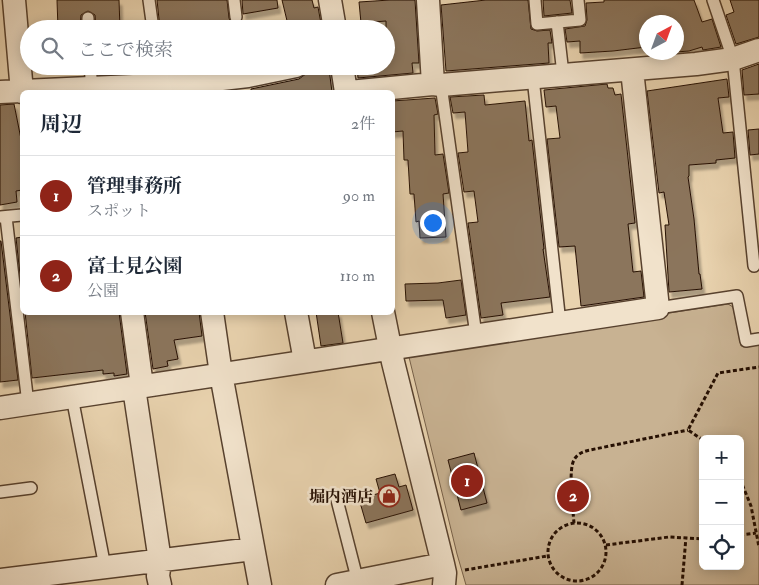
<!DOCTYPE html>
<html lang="ja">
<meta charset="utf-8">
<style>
:root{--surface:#fff;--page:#f6f6f7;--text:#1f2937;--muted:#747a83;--line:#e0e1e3;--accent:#8f2418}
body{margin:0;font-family:"IM FELL Double Pica","Noto Serif JP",serif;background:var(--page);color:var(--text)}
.controls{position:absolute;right:15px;bottom:15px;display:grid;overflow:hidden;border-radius:8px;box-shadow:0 2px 12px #0003}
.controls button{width:45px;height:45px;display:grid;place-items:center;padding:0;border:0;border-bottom:1px solid var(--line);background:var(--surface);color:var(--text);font:25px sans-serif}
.compass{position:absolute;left:639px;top:15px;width:45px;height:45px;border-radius:50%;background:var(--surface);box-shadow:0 2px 12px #0003;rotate:41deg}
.you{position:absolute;left:432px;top:222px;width:18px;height:18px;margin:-12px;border:4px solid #fff;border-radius:50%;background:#1a73e8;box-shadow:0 0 0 8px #1a73e833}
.badge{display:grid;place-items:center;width:32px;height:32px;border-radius:50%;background:var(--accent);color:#fff;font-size:16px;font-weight:700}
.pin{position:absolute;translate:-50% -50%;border:2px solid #fff;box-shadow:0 1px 5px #0006}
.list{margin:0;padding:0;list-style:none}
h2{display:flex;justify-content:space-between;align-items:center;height:65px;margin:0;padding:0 20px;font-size:21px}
h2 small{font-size:16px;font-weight:400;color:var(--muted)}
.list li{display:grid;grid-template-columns:32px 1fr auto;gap:15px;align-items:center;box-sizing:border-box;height:80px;padding:0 20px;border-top:1px solid var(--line)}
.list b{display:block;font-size:19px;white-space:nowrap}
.list p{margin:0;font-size:16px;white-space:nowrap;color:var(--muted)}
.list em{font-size:16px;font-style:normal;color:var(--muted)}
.icon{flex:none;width:28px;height:28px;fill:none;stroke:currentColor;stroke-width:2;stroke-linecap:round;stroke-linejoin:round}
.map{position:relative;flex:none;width:759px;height:585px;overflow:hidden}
.search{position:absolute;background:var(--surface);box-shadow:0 2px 12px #0003;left:20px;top:20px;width:375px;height:55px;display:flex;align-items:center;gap:12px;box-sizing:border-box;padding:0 18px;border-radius:28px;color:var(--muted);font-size:19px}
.panel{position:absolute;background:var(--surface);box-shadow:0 2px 12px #0003;left:20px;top:90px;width:375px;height:225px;border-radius:8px}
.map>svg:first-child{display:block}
.green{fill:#c8b292;stroke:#77614a;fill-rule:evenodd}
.building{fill:#8b755c;stroke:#261003;filter:url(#shadow)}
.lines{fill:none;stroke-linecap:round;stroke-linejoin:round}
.lane-casing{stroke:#57412e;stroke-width:14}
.street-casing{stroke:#57412e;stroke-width:25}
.path{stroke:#261003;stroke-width:3;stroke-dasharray:4 2.5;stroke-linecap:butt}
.lane{stroke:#f1e2cb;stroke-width:11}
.street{stroke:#f1e2cb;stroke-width:22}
.labels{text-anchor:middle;stroke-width:5;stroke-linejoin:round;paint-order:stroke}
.poi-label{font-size:16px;font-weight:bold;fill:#261003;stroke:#f1e2cb;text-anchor:end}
</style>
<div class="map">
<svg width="759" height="585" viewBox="0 0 759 585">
<defs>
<filter id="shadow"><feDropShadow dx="3" dy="5.5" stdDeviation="1" flood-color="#0004"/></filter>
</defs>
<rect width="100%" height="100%" fill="#e9d3af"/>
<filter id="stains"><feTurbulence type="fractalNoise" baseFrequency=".004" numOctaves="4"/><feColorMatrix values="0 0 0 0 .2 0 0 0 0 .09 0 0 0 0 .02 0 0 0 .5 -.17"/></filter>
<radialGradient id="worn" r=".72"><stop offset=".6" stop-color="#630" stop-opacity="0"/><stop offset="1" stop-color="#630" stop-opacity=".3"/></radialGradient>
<path class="green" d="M728 304 733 307 741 346 759 344V585H466L457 554 408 353ZM703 439H740V566H703Z"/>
<path class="building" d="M57 0H119L120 29H96L95 15 88 11 81 15 80 29H58Z
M157 0H227L229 18 233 29H160Z
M242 0H277L278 8 243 14Z
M282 0H312L314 8 318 7 322 29H289Z
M390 0H415L419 63H412L413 73 358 78 357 66H386V21L361 23 359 2Z
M486 0H528L531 29 537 31 550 30 552 43H548L549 63 446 71 441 5Z
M543 0H570L572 13 544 16Z
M604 0H694L702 22 712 19 721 47 703 50 702 47 689 51 676 52V22H646V47L613 51 580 53V41L567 42 565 29 585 26 587 20 586 3 604 2Z
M730 0H759V37L736 44 726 15 734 12Z
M759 64V94L744 95 742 70Z
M329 69 332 92H251V89L299 79 307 73Z
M727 79 729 97 718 98 723 133 733 132 735 158 716 160V163L689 165V176L688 177 694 219 699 274H700L702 289 669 292 665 225H669L664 192 659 193 647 91Z
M607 84 608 88H613L615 95 621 94 635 223 628 224 633 272 641 271 644 297 581 306 575 246 559 247 547 139 560 138 556 106 546 107 544 90Z
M484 95 485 105 525 101 529 141 532 140 544 249H543L550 297 501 303 503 315 481 318 468 223 478 222 474 191 464 192 458 153 468 152 465 112 453 113 450 97Z
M435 98 438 114 434 115 435 155 443 154 449 193 443 194 446 237 420 238 419 221 416 222 414 194H410L408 160H404L403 131 392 132V101Z
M14 104 22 144V190L16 191 17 202 0 205V105Z
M759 129V154L750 155 748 130Z
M22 237V293L16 238Z
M0 241H1L18 380 0 382Z
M461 280 466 315 446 318 443 300 406 301 405 284 438 283Z
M25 312H119L127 374 114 376V373L103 374V370L32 378Z
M145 312H199L202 336 174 340 178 359 167 361 168 366 153 369Z
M316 312H338L343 343 321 346Z
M474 453 487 503 461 510 448 460Z
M395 474 399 487 406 485 413 510 366 523 359 499 380 493 376 479Z"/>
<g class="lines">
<g class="lane-casing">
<path id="lane" d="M149 0 153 29
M234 0 236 17
M535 0 537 24 580 20 578 0
M713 0 733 59 754 266
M88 18V29
M557 22 563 74
M90 66 92 89
M159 66 162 85
M533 78 560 323
M441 85 476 335
M0 217 22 215
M6 217 28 404
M658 308 737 296 746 341 759 339
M72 397 105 567
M0 492 31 488
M337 500 358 582"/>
</g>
<g class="street-casing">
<path id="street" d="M14 0 22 92
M330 0 335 29
M428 0 433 84
M342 66 346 92
M0 92 178 84 248 76 296 66
M349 92 433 84 441 85 696 64 733 59 759 50
M132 312 142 386
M212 312 221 374 260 585
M296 312 305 361
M383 312 393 362 443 564 445 573 444 585
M134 388 160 561 158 576 160 585
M0 408 658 308 632 70
M0 580 253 549
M337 585 443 564"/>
</g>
<path class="path" d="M703 440 688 430 718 373 759 367
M740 479 751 506 759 547
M548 552a29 29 0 1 1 58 0a29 29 0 1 1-58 0Z
M574 523C573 510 568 470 574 460 577 454 584 451 590 450L688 430
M740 535 756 533
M606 545 669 537 703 539
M465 570 547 556
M682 585 686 537"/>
<use href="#lane" class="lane"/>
<use href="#street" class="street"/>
</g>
<defs>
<g id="shop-ring" transform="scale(1.125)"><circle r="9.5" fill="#f1e2cb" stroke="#8f2418" stroke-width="1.5"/><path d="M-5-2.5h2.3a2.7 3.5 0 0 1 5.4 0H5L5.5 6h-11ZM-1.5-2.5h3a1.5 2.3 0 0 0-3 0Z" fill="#8f2418"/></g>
</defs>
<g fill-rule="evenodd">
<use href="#shop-ring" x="389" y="496"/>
</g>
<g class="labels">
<g class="poi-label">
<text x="373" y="502">堀内酒店</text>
</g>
</g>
<rect width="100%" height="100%" filter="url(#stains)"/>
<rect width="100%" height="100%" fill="url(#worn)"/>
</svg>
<div class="controls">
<button>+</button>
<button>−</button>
<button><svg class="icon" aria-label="locate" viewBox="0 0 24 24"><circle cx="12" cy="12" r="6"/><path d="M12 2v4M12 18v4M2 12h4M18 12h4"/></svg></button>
</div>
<svg class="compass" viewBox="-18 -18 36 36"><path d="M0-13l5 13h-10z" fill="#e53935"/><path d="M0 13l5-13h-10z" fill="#747a83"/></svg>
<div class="you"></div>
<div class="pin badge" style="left:467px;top:481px">1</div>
<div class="pin badge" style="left:573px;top:496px">2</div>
<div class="search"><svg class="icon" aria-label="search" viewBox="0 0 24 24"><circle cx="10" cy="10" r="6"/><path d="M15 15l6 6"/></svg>ここで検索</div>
<section class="panel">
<h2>周辺<small>2件</small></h2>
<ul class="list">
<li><span class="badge">1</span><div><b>管理事務所</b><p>スポット</p></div><em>90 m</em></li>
<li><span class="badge">2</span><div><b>富士見公園</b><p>公園</p></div><em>110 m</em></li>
</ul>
</section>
</div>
